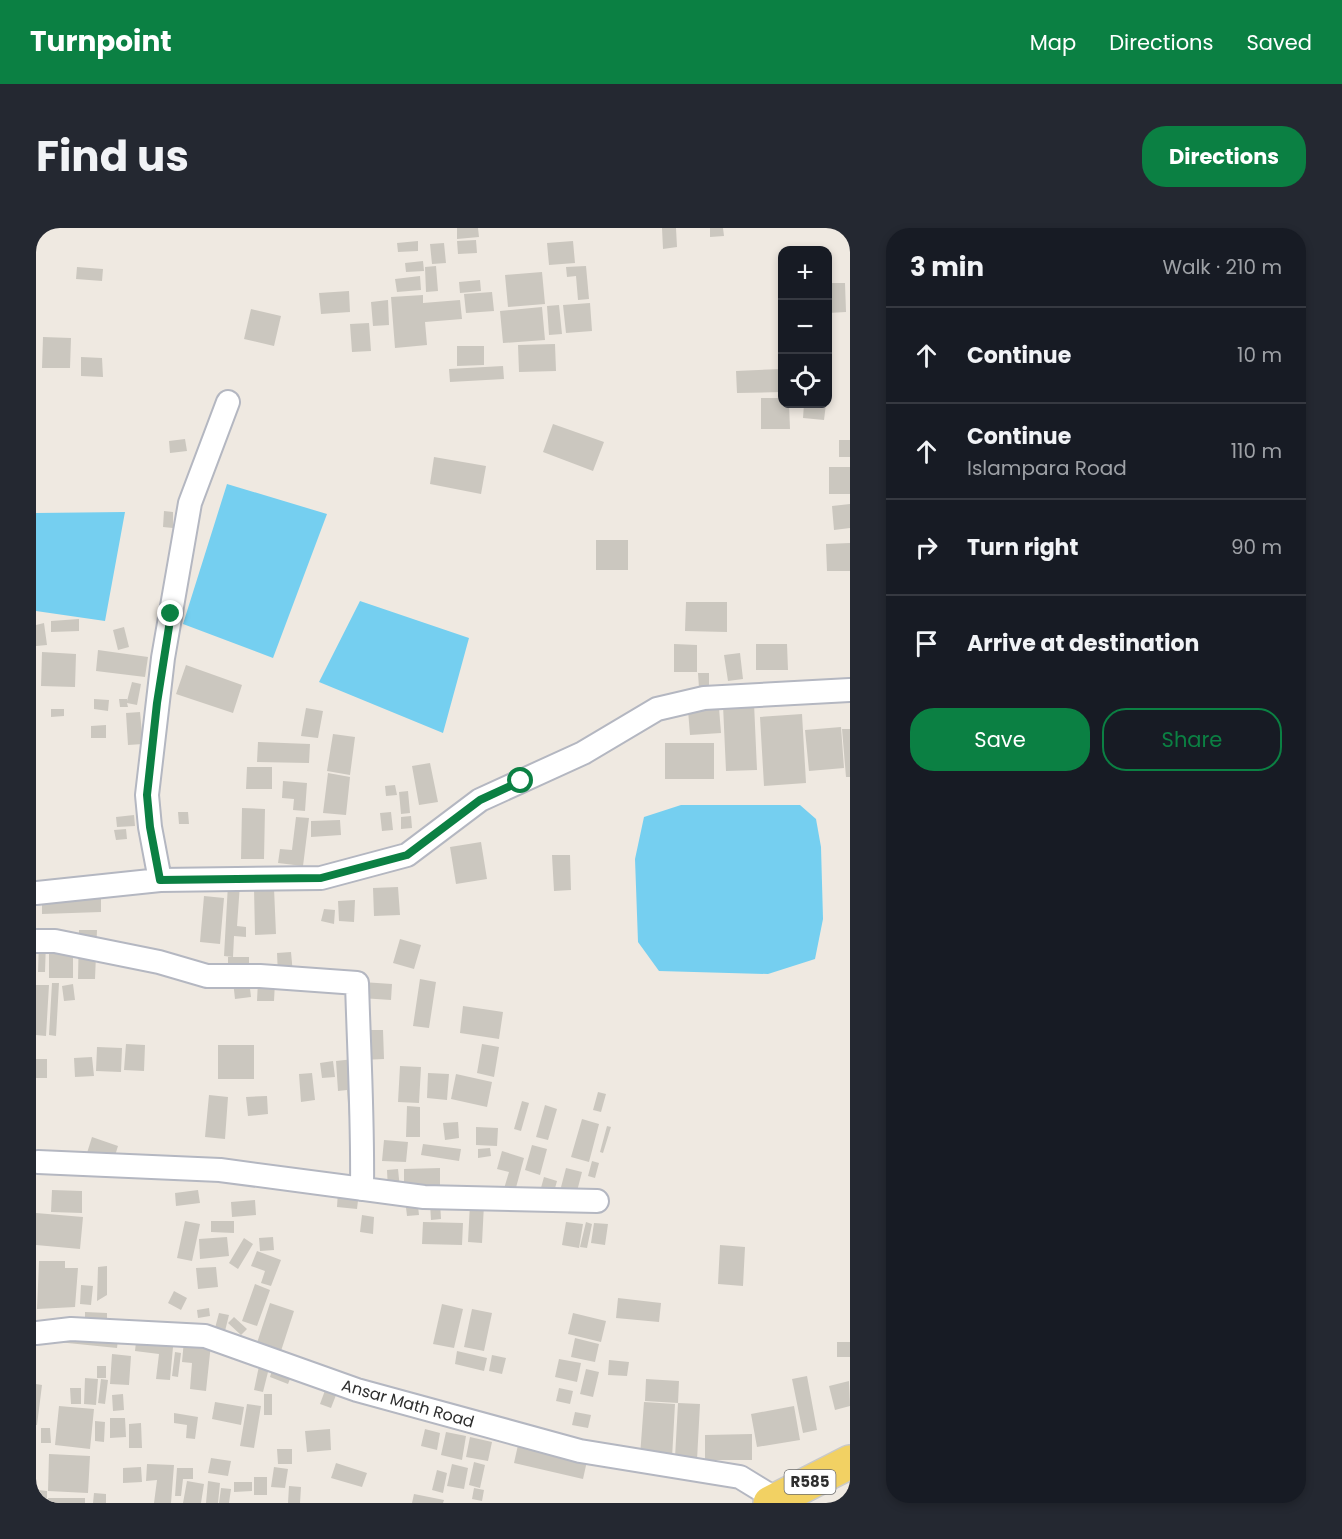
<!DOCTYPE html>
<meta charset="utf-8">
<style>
:root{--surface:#171b24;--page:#242831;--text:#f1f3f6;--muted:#9ea1a6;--line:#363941;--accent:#0b8043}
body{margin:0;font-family:Poppins,sans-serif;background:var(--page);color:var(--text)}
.controls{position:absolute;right:18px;top:18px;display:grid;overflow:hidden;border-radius:12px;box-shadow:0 3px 9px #0003}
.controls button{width:54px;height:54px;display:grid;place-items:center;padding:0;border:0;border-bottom:2px solid var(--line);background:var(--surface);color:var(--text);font:30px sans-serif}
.stop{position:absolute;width:18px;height:18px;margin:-14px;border:4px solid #0b8043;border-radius:50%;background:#fff}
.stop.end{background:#0b8043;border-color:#fff;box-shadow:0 2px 6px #0008}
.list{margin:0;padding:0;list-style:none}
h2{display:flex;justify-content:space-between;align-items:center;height:78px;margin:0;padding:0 24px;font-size:26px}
h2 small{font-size:20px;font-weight:400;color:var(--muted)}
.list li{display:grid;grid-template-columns:39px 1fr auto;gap:18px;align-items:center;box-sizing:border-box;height:96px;padding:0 24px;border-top:2px solid var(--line)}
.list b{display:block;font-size:22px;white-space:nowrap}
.list p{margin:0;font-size:20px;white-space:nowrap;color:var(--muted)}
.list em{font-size:20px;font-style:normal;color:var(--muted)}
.actions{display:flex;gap:12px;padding:18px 24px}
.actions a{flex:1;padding:14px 0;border:2px solid var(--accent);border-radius:24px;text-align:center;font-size:21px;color:var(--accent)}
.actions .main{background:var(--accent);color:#fff}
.icon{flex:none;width:33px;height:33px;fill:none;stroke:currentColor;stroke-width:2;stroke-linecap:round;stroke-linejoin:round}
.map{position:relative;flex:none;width:814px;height:1275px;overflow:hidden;border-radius:24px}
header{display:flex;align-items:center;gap:36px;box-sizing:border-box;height:84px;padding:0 30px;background:var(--accent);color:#fff}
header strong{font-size:28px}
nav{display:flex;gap:33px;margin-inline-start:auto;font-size:21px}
.intro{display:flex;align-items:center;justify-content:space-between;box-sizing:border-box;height:144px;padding:0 36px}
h1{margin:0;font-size:42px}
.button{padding:15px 27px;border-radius:24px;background:var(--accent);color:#fff;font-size:21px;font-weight:700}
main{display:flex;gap:36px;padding:0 36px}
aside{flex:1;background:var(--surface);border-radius:24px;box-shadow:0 3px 9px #0003}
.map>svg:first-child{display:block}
.water{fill:#75cff0}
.building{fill:#cbc7bf}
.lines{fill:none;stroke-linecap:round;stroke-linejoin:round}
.minor-casing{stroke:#b4b7c1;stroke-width:26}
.primary-casing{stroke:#c9c9c9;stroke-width:36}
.minor{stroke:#fff;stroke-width:22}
.primary{stroke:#f2d163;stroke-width:33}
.route{stroke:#0b8043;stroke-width:8}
.labels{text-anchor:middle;stroke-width:4.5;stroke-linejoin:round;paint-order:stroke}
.shield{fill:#fff;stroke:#6d6d6d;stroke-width:1.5}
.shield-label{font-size:15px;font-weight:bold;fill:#2e2e2e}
.street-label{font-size:16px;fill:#2e2e2e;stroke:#fff}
</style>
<header>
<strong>Turnpoint</strong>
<nav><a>Map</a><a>Directions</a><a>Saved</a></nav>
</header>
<div class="intro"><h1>Find us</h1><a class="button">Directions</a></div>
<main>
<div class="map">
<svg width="814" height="1275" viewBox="0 0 814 1275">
<rect width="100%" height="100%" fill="#efe9e1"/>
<path class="water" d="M191 256 291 286 237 430 147 396Z
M89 284 69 393 0 383V285Z
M324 373 433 410 407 505 283 454Z
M645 577H764L780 591 785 619 787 691 779 731 732 746 623 743 602 714 599 631 608 589Z"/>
<path class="building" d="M421 0H442L443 9 421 11Z
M626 0H640L641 19 627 21Z
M674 0H687L688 8 674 9Z
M440 12 441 25 422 26 421 13Z
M382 13V23L362 24 361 15Z
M537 13 539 35 513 37 511 15Z
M408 15 410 35 396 36 394 16Z
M387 33 388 43 370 44 369 35Z
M400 38 402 63 390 64 389 39Z
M550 38 553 71 542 72 540 48 531 49 530 39Z
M41 39 67 41 66 53 40 51Z
M506 44 509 76 472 79 469 47Z
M384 48 385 62 361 64 359 51Z
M444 52 445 63 424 65 423 54Z
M792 55H809L810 84 792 85Z
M313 63 314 84 285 86 283 65Z
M456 64 458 83 430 85 428 66Z
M387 67V75L424 72 426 91 389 94 391 117 359 120 355 69Z
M352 72 353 97 337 98 335 74Z
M554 75 556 103 530 105 527 77Z
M523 77 526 106 513 107 511 78Z
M506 79 509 112 467 115 464 83Z
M215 81 245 88 238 118 208 111Z
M333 95 335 123 316 124 314 96Z
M7 109 35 110 34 140H6Z
M519 116 520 143 483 144 482 117Z
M421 118H448V137L421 138Z
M45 129 66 130 67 149 45 148Z
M467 138 468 151 414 154 413 141Z
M746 141V164L701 165 700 143Z
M725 170H746V176H753L754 201H725Z
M768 176H790L788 192 767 190Z
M517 196 568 214 557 243 507 224Z
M149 211 151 223 134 225 133 213Z
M803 212H814V229H803Z
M398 229 450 238 445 266 394 256Z
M793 239H814V266H793Z
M814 276V300L798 302 796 278Z
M128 283 137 284V300L127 299Z
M560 312H592V342H560Z
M814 315V343H791L790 316Z
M650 374H691V404L649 403Z
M43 391V403L15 404V393Z
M8 395 11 417 0 418V397Z
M88 399 93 419 82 422 77 402Z
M638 416 661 417V444H638Z
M720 416H751L752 442H720Z
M62 422 112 429 109 449 60 443Z
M6 424 40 426 39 459 5 458Z
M704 425 707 451 692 453 688 427Z
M150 437 206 457 197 485 140 466Z
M662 445H673V460H663Z
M96 454 105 456 101 477 91 475 92 479H84L83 471H91V473Z
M58 471 73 472 72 483 58 481Z
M718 475 721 542 690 543 687 477Z
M270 480 287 483 282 510 265 508Z
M683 480 685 505 654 507 652 482Z
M15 481H28V488L15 489Z
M104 484 107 516 92 517 90 485Z
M766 486 770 555 728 558 724 489Z
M70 497V510H55V498Z
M805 499 808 540 773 543 769 502Z
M806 501H814V549H810Z
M297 506 319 509 314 547 291 543Z
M222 514 274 516 273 535 221 534Z
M629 515H678V551H629Z
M394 535 402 574 383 577 376 538Z
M211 539H236V561H210Z
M292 545 314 549 310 587 287 585Z
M247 553 271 555 269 583 257 582 258 571 246 570Z
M359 557 361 567 350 568 349 558Z
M372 563 374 585 365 586 363 564Z
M206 580 229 581 228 631H205Z
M142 584H152L153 596H143Z
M355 584 357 602 346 603 344 585Z
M98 587 99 598 81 599 80 589Z
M375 588 376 600 365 601V589Z
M260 589 273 590 267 638 242 635 244 621 256 622Z
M304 592 305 607 275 609V593Z
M90 601 91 611 80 612 78 602Z
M445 614 451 651 420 656 414 619Z
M516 627H534L535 662 518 663Z
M192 656H204L201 698 210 699V709L198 708 197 729 188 728Z
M362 659 364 687 338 688 337 660Z
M65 660V684L6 686V662Z
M218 660H238L240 706 219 707Z
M168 668 188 670 184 716 164 714Z
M319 672 318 694 303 693 302 673Z
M288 681 299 682 298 696 285 693Z
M43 702H61L59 751H42Z
M364 711 385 717 378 741 357 735Z
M3 713H10L9 744H2Z
M37 717V750H13V718Z
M255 724 257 746 242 747 241 725Z
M192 729H213V747H192Z
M384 751 400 754 393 800 377 798Z
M213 752 215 769 199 771 197 753Z
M222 753 239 754 238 773H221Z
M326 754 356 756 355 772 325 770Z
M16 755H23L20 808 13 807Z
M37 756 39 772 28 773 26 758Z
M0 757H13L10 808 0 807Z
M427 778 467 784 463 811 424 805Z
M324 802H347L348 831 325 832Z
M90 816 109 817 108 843 88 842Z
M446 816 463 819 458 849 441 845Z
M182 817H218V851H182Z
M61 819 86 820 85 844 60 843Z
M56 829 58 848 39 849 38 830Z
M0 831H11V850H0Z
M318 831 325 889 313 890 311 862 302 863 300 833Z
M297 833 299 849 286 850 284 835Z
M364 838 385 839 383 875 362 874Z
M276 845 279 872 265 874 263 846Z
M392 845 413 846 411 872 391 870Z
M420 846 456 854 451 879 415 871Z
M562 864 570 866 565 884 557 882Z
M173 867 192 869 189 911 169 909Z
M231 868 232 886 212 888 210 869Z
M486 873 493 875 485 903 478 901Z
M509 877 521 881 512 912 500 909Z
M371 878 384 879V909H370Z
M546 891 563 896 553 934 535 929Z
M422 894 423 910 409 912 407 895Z
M571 898 575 899 567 925 564 924Z
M440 899 462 900 461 918 440 917Z
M56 909 82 918 77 934 51 925Z
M348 912 372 914 370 934 346 933Z
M387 916 425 921 423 933 385 927Z
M496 917 511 921 504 947 489 942Z
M454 920 455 928 442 930V921Z
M466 923 488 930 478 967 467 964 473 944 461 941Z
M556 933 563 935 559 950 552 948Z
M404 940V957H368V941Z
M530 940 546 944 540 967 524 963Z
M362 941 364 961 352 962 351 942Z
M508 949 521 953 516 971 503 967Z
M16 962 46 963V985L15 984Z
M162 962 164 975 140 978 139 965Z
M302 963 323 964 321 981 301 979Z
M381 970 383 987 371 988 369 971Z
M219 972 220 987 196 989 195 974Z
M404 974 405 991 395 992 394 975Z
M434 975 448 976 446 1015 432 1014Z
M0 985 47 989 44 1021 0 1017Z
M326 987 338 989 337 1006 324 1004Z
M149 993 164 996 156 1033 141 1030Z
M175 993H198V1005L175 1004Z
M387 994 427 995 426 1017 386 1016Z
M530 994 547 996 543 1020 526 1017Z
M550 994 556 996 551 1020 544 1019Z
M558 995 572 996 569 1017 555 1015Z
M191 1009 193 1028 164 1031 163 1011Z
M237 1009 238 1022 224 1023 223 1010Z
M208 1010 217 1016 202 1041 193 1035Z
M684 1017 709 1019 707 1058 682 1056Z
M221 1023 245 1032 235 1058 225 1055 229 1043 215 1038Z
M3 1033H29V1040H42L39 1079 1 1081Z
M71 1038V1067L61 1073 62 1039Z
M180 1039 182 1059 162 1061 160 1040Z
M219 1056 234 1062 221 1098 206 1093Z
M45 1057 57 1058 55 1077 44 1076Z
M138 1063 151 1070 145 1082 132 1075Z
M582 1070 625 1075 623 1094 580 1090Z
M234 1075 258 1083 245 1123 221 1115Z
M406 1076 427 1081 418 1120 397 1116Z
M173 1080 174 1088 162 1090 161 1082Z
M436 1081 456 1085 448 1123 428 1119Z
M49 1084 71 1085V1092H49Z
M183 1085 193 1087 188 1107 178 1104Z
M537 1085 570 1093 565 1114 532 1106Z
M198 1089 211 1101 205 1107 192 1095Z
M83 1103 81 1120 12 1113Z
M101 1105 138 1108 134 1152 120 1151 123 1126 99 1123Z
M539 1110 563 1116 559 1134 535 1129Z
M148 1112 175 1116 170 1163 154 1161 156 1135 146 1134Z
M801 1114H814V1129H801Z
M421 1123 451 1130 448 1143 419 1136Z
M139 1124 145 1125 142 1149 136 1148Z
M76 1126 95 1128 93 1157 74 1156Z
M456 1127 470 1130 466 1146 453 1143Z
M523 1131 545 1135 541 1154 519 1149Z
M573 1132 593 1134 591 1148 572 1147Z
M61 1138H70V1150H61Z
M223 1138 233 1140 227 1164 218 1162Z
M237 1139 256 1146 252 1156 234 1149Z
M550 1141 563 1144 557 1169 544 1166Z
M771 1148 781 1202 767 1205 756 1151Z
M49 1150 62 1151 60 1177 48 1176Z
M65 1151 72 1152 69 1176 62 1175Z
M610 1151 643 1153 642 1175 609 1173Z
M813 1153 814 1178 799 1182 793 1158Z
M0 1156 6 1157 1 1197H0Z
M291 1157 302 1162 295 1180 284 1176Z
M34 1160H45V1176H35Z
M523 1160 537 1163 534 1176 520 1173Z
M87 1166 88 1182 77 1183 76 1167Z
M228 1166H236V1187H228Z
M179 1174 208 1179 205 1197 176 1191Z
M608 1174 639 1176 636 1230 604 1228Z
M642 1175 664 1176 661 1232 639 1230Z
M211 1176 225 1178 218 1220 204 1218Z
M23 1178 58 1181 54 1221 19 1217Z
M758 1178 764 1212 721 1219 715 1186Z
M539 1184 555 1187 552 1200 536 1197Z
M138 1185 162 1189 159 1211 150 1210 151 1197 138 1195Z
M74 1190H89L90 1209 74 1210Z
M59 1193 69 1194 68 1214 59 1213Z
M105 1195 106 1220H93V1196Z
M5 1200H14L15 1215H5Z
M294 1201 295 1222 271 1224 269 1203Z
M389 1201 404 1205 401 1222 385 1218Z
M410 1204 430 1208 426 1232 405 1227Z
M716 1206V1232H669V1207Z
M434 1209 456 1214 452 1233 430 1229Z
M482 1217 551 1233 547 1251 478 1235Z
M241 1221H256V1236H242Z
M13 1226 54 1228 52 1265 12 1263Z
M175 1230 195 1233 192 1248 172 1245Z
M438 1234 449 1237 444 1260 433 1257Z
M300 1235 331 1245 326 1259 295 1250Z
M111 1236 138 1237 135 1275H118L121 1252 110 1253Z
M416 1236 432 1240 428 1261 411 1258Z
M105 1239 106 1254 87 1255V1240Z
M238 1239 252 1241 249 1260 235 1259Z
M141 1240H157V1251H147L145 1268H139Z
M401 1242 411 1245 407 1265 396 1262Z
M218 1249H231V1267H218Z
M151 1253 168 1256 165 1275H147Z
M172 1253 184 1255 182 1275H170Z
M198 1254H216V1263L198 1264Z
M253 1258 265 1259 264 1275H252Z
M185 1260 195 1261 193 1275H183Z
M438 1260 448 1262 446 1273 436 1271Z
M2 1262 11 1263V1275H1Z
M58 1265 70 1266V1275H57Z
M378 1266 408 1272 407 1275H376Z
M12 1270H49V1275H12Z"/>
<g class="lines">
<g class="minor-casing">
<path id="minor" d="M124 652 114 599 111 567 127 430 154 275 192 174
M0 665 124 652 285 650 371 627 444 572 547 525 621 481 668 470 814 462
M0 713H19L123 734 171 748H224L321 755C323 824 327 892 326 961
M2 934 184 942 388 969 561 973
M0 1105 35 1101 169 1108 321 1162 544 1223 704 1249 740 1271"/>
</g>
<g class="primary-casing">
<path id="primary" d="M734 1275 814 1234"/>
</g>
<use href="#minor" class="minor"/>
<use href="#primary" class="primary"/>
</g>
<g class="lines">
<path class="route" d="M135 386 121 475 111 567 114 599 124 652 285 650 371 627 444 572 485 553"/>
</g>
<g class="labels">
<rect class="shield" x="748.5" y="1242" width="51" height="24" rx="4.5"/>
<g class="shield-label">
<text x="774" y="1259">R585</text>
</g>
<g class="street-label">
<text transform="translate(372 1175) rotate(16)" y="6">Ansar Math Road</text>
</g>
</g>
</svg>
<div class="controls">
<button>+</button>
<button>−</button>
<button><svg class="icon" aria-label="locate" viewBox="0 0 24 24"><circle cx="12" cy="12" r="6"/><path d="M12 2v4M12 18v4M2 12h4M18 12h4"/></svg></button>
</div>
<div class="stop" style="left:485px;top:553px"></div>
<div class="stop end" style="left:135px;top:386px"></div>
</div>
<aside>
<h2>3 min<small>Walk · 210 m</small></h2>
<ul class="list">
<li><svg class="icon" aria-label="ahead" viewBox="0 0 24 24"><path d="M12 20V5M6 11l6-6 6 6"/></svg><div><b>Continue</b></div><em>10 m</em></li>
<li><svg class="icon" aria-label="ahead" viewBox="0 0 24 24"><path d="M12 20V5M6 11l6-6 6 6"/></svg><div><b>Continue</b><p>Islampara Road</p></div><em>110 m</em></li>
<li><svg class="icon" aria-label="right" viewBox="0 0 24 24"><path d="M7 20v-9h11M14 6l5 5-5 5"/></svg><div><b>Turn right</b></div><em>90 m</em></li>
<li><svg class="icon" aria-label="arrive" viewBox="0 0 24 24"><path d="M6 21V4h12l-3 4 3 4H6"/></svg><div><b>Arrive at destination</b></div></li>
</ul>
<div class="actions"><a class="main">Save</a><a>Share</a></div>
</aside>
</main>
